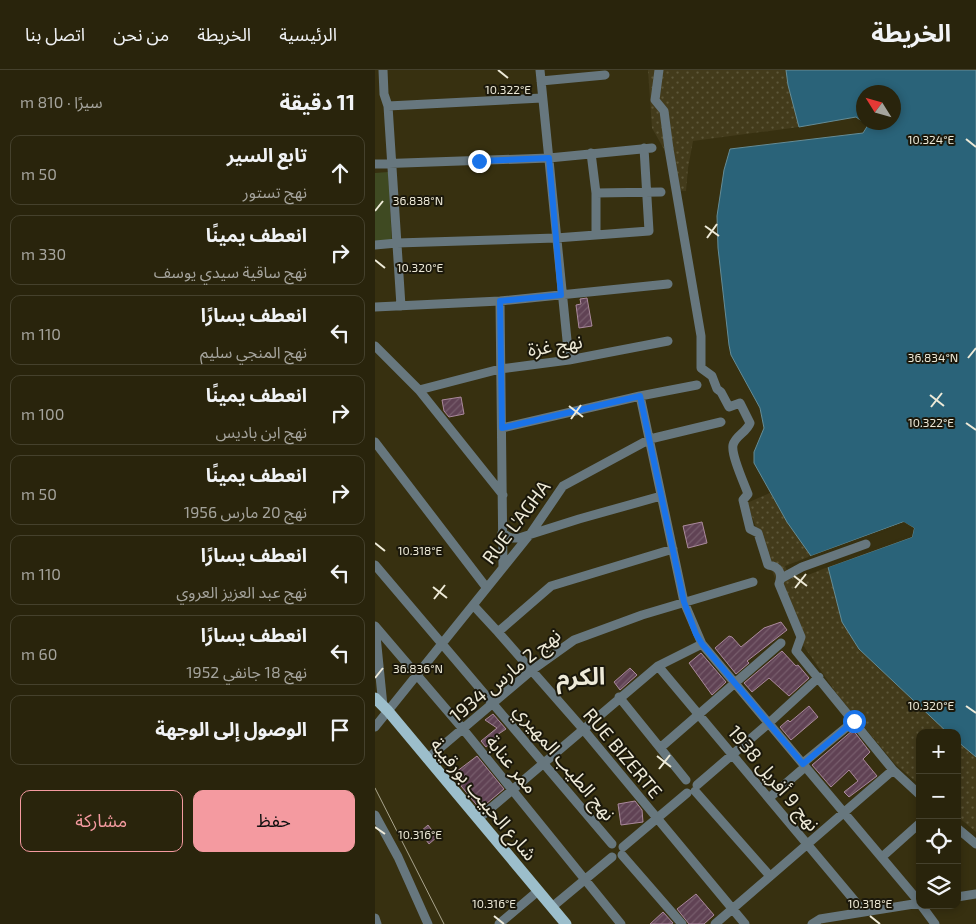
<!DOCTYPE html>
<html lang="ar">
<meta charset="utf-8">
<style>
:root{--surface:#29240c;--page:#312c15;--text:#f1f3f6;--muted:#a5a49d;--line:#45412d;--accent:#f49aa0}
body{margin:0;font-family:"Exo 2","Noto Sans Arabic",sans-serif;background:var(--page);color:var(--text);direction:rtl}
.controls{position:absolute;right:15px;bottom:15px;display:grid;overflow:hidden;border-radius:10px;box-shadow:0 2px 8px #0003}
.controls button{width:45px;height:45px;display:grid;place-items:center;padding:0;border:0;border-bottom:1px solid var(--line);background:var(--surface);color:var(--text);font:25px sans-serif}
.compass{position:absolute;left:481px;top:15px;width:45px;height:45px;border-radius:50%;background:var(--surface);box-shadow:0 2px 8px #0003;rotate:307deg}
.stop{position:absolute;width:15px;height:15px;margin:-11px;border:4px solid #1a73e8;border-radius:50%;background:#fff}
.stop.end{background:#1a73e8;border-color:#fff;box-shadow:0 1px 5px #0008}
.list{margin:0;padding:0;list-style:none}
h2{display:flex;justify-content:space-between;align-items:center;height:65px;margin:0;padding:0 20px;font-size:21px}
h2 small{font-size:16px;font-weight:400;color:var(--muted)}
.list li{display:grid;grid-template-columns:32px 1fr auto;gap:15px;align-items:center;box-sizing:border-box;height:70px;margin:0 10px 10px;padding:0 10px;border:1px solid var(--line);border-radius:10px}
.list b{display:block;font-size:19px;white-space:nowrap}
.list p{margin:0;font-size:16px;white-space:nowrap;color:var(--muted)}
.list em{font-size:16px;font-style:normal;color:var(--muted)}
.actions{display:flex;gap:10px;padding:15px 20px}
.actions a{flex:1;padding:11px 0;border:1px solid var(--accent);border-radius:10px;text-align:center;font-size:18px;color:var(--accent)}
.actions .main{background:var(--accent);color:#111}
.icon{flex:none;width:28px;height:28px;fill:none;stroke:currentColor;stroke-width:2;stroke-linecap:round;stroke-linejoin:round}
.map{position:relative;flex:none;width:601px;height:854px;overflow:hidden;direction:ltr}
header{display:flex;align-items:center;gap:30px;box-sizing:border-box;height:70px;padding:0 25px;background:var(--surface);border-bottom:1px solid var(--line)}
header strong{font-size:24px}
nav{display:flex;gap:28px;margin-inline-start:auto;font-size:18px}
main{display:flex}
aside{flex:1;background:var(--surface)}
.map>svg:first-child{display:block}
.sand{fill:url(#sand-dots)}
.green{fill:#3f4a22}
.water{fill:#2a6379;stroke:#658c96}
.pier{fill:#373010}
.building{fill:url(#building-hatch);stroke:#aa899c}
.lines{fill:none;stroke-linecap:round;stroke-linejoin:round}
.minor{stroke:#67777e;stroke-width:9}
.major{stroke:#9cbecb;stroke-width:11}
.tram{stroke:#a9a48d;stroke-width:1}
.route{stroke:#1a73e8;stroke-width:6}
.ticks{fill:none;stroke:#eeead8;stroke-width:2}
.labels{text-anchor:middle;stroke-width:4;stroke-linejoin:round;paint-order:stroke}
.street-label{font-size:19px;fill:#eeead8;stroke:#1b180b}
.district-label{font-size:24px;font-weight:bold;fill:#eeead8;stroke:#1b180b}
.ticks-label{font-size:12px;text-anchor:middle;fill:#eeead8;stroke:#1b180b;stroke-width:4;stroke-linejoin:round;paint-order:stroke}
</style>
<header>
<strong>الخريطة</strong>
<nav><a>الرئيسية</a><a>الخريطة</a><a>من نحن</a><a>اتصل بنا</a></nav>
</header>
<main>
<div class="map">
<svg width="601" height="854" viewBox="0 0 601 854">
<defs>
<pattern id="sand-dots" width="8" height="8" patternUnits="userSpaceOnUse" patternTransform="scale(1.25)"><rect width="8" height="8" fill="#433b1b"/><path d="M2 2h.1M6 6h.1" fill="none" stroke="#5e583b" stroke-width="1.8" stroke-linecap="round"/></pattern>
<pattern id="building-hatch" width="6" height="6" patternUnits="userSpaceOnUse" patternTransform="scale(1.25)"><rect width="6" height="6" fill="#604254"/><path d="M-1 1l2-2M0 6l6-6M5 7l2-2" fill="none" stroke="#775d6c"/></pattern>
</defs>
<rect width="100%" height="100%" fill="#373010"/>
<path class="sand" d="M273 0H411L413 15 424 57 318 71 313 98 311 121 299 120 294 88 277 58Z
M395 423 412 452 436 486 410 496 413 503 428 507 453 497 467 552 484 579 573 663H545V715L520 694 462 624 421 565 372 433Z
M582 671 601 687V762L582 746Z"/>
<path class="green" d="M13 102 17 174H0V103Z"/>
<path class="water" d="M411 0H601V687L582 671V663H573L484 579 467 552 453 497 537 467 539 458 528 452 436 486 412 452 379 393V382L389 358 385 338 356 285 354 275 343 178 342 146 349 100 355 79 488 63 493 55 489 53 518 52V22H488V52L481 47 424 57 413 15Z"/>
<path class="pier" d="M529 452 539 458 537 467 451 498 452 494 535 465 536 459 528 454 437 489 433 487Z"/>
<path class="building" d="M212 228 217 256 204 258 201 235 206 234 205 229Z
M86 327 89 344 74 347 69 341 67 330Z
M327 452 332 473 313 478 308 456Z
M406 552 412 560 372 591 374 593 361 604 340 578 354 566 357 567 366 577 389 558Z
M407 581 421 596 423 595 434 608 414 626 394 608 377 622 369 613Z
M326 583 351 612 337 625 314 593Z
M255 598 262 605 245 620 239 612Z
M434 636 443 647 416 670 405 657 413 650 415 652Z
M118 644 131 659 119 667 121 669 111 677 106 671 122 658 110 650Z
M478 660 495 682 488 689 502 706 474 727 469 722 483 711 474 700 456 717 437 695Z
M102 686 129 719 105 739 77 705Z
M260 731 267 740 268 752 246 755 243 734Z
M53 755 62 767 54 774 45 762Z
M321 824 339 845 329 854H314L302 839Z
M288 842 298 853 296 854H275Z"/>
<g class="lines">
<path class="minor" d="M8 0 9 24 13 36 26 236
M165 0 194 290
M284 0 280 30 289 41 294 79 326 266V298L337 306 342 319 346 322 354 337 365 333 375 353C372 362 360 366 358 375 356 385 369 413 373 424L368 430 375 459 383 463 393 495C404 496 408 504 404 514L426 567 421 581 518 700 545 725
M166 11 230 5
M13 36 167 28
M216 83 221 123V165
M0 94 174 88 277 78
M221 123 286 122
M0 175 22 173 181 168 274 161 269 78
M125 231 128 497
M0 237 125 231 293 214
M0 276 44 320 128 425
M44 320 125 299 194 290 293 271
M265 326 309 532 327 574 545 833
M127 358 265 326 322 315
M0 372 111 517
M127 463 136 468H144L204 449 286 426
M0 495 237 774
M407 508 427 497 491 474
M98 535 123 562 208 659 370 854
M0 556 88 659 246 854
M0 556 8 636
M123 562 176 516 298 479
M283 596 489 842
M244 627 311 710
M0 657 156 463 188 416 275 369 346 352
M285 678 406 573
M52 689 157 600 199 570 267 545 378 512
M428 693 479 651
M322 715 394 653 444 607
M320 721 395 806
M394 728 430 697
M0 745 23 787 53 854
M103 749 283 596 327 574
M582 758 601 774
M248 777 312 723
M247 785 307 854
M507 787 545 753
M582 827 601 824
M546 835 560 854
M177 837 237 787
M0 848 2 854
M124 854 163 821
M340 854 518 700
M437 854 445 849 545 833"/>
<path class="major" d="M0 628 13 641 191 854"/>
<path class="tram" d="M0 718 69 854"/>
</g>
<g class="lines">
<path class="route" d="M104 91 174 88 186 225 125 231 127 358 265 326 309 532 321 564 327 574 428 694 479 651"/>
</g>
<path class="ticks" d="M123 0 133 8M591 69 601 77M0 141 8 131M330 156 344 166M332 168 342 154M0 190 10 198M593 288 601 278M555 325 569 336M194 336 208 347M556 337 567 323M196 349 206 335M591 353 601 360M0 473 10 481M419 506 432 516M58 517 72 528M420 518 431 504M59 529 70 515M0 608 8 598M591 636 601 643M282 686 296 697M284 699 295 685M0 757 10 764M119 846 129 854M495 846 505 854"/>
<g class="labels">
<g class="street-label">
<text transform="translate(180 275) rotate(-9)" y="7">نهج غزة</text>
<text transform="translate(141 452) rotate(-53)" y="7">RUE L'AGHA</text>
<text transform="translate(130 605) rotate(-39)" y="7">نهج 2 مارس 1934</text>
<text transform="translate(248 683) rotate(50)" y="7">RUE BIZERTE</text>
<text transform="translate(190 692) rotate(50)" y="7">نهج الطيب المهيري</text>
<text transform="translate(137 694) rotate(51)" y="7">ممر عنابة</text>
<text transform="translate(399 708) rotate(50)" y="7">نهج 9 أفريل 1938</text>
<text transform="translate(109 729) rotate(50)" y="7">شارع الحبيب بورقيبة</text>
</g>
<g class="district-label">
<text x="206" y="615">الكرم</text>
</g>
</g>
<g class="ticks-label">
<text x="133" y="24">10.322°E</text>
<text x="556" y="74">10.324°E</text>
<text x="43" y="135">36.838°N</text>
<text x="45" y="202">10.320°E</text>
<text x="558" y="292">36.834°N</text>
<text x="556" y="357">10.322°E</text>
<text x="45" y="485">10.318°E</text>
<text x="43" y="603">36.836°N</text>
<text x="556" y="640">10.320°E</text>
<text x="45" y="769">10.316°E</text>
<text x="119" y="838">10.316°E</text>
<text x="495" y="838">10.318°E</text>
</g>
</svg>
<div class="controls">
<button>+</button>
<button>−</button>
<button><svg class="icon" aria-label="locate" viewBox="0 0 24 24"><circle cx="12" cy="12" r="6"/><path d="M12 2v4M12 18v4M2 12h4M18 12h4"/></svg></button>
<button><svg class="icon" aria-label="layers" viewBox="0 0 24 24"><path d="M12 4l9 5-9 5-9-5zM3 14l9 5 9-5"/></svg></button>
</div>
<svg class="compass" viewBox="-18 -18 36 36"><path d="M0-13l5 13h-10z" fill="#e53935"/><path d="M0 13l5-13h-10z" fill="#a5a49d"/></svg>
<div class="stop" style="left:479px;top:651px"></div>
<div class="stop end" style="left:104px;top:91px"></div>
</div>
<aside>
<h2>11 دقيقة<small>سيرًا · 810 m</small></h2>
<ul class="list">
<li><svg class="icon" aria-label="ahead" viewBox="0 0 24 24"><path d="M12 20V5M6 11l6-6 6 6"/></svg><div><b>تابع السير</b><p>نهج تستور</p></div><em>50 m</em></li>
<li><svg class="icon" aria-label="right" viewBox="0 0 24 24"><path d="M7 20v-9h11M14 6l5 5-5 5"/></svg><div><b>انعطف يمينًا</b><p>نهج ساقية سيدي يوسف</p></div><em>330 m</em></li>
<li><svg class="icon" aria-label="left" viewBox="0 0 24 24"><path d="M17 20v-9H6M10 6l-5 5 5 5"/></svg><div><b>انعطف يسارًا</b><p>نهج المنجي سليم</p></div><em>110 m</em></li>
<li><svg class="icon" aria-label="right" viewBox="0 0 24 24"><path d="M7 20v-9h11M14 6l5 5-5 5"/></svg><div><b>انعطف يمينًا</b><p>نهج ابن باديس</p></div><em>100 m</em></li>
<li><svg class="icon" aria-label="right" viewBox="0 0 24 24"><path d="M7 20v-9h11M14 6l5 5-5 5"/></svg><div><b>انعطف يمينًا</b><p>نهج 20 مارس 1956</p></div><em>50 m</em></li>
<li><svg class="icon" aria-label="left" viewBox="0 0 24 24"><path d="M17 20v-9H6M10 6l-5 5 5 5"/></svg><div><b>انعطف يسارًا</b><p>نهج عبد العزيز العروي</p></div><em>110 m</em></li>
<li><svg class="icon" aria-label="left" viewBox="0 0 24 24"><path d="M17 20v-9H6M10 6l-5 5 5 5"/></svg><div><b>انعطف يسارًا</b><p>نهج 18 جانفي 1952</p></div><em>60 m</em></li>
<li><svg class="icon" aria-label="arrive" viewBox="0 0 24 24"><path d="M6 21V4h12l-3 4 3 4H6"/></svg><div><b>الوصول إلى الوجهة</b></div></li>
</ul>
<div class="actions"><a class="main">حفظ</a><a>مشاركة</a></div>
</aside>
</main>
